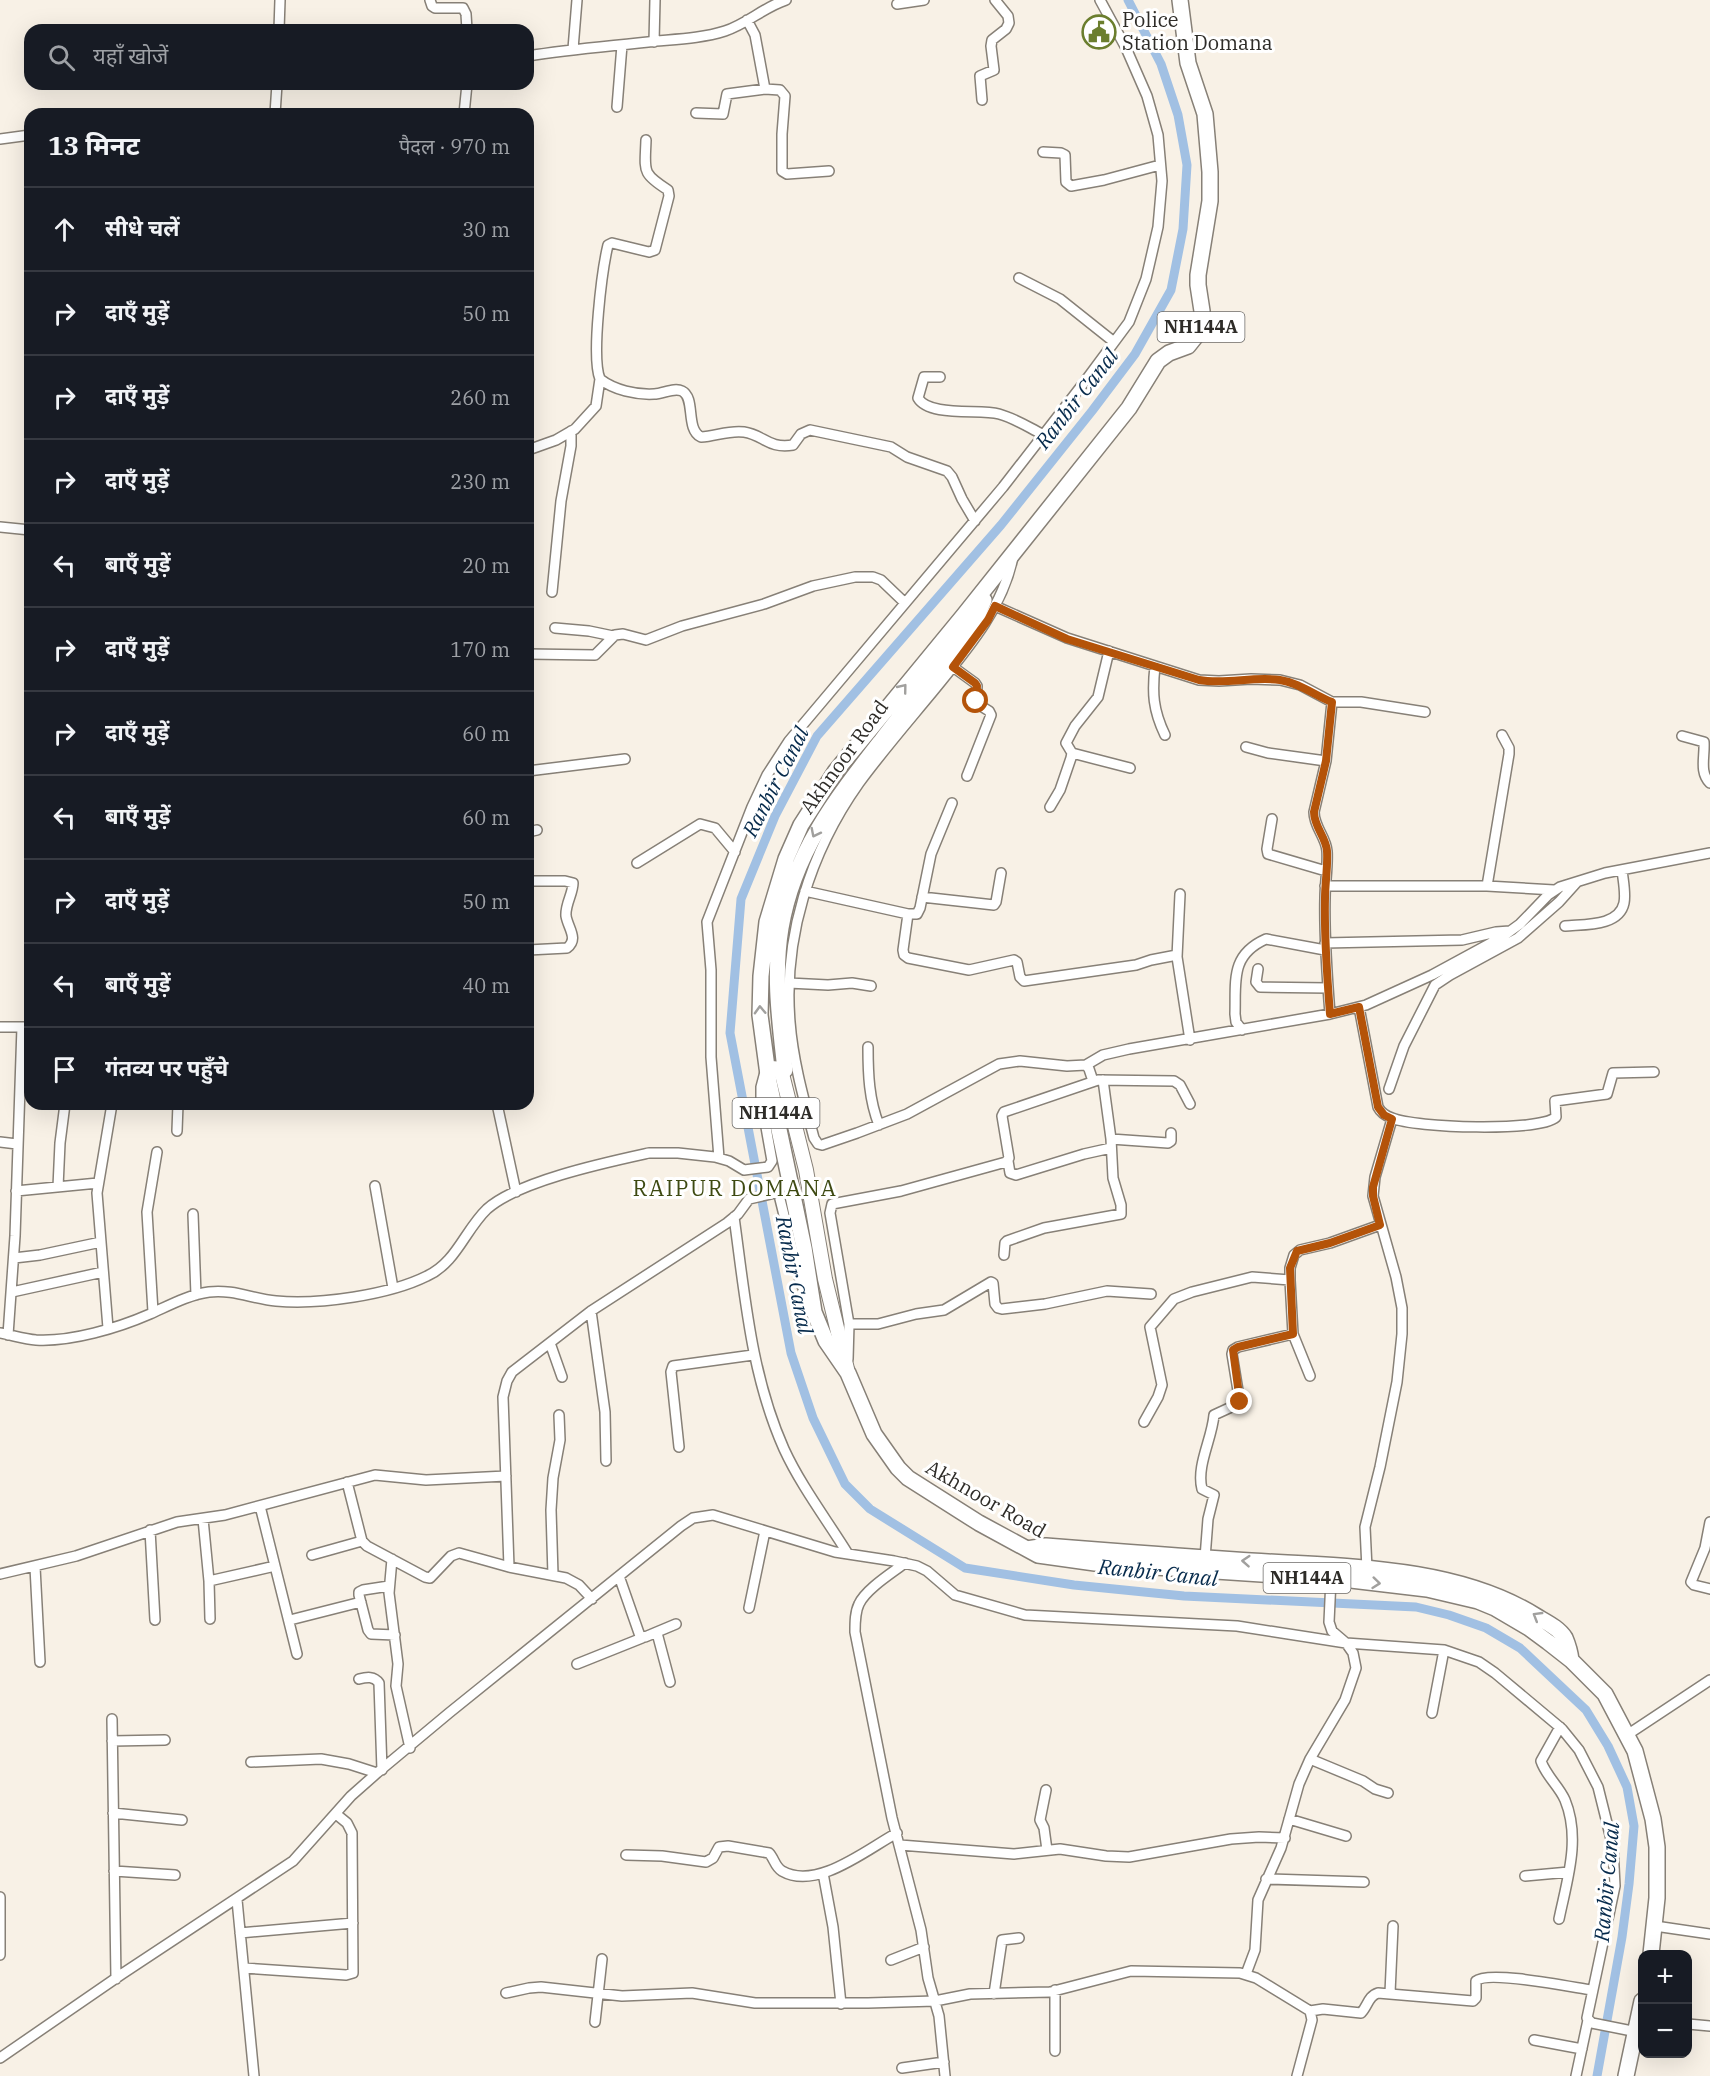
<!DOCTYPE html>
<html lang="hi">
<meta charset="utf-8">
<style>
:root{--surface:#171b24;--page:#242831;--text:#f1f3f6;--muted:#9ea1a6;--line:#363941}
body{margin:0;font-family:"IBM Plex Serif","Noto Sans Devanagari",serif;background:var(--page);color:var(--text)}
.controls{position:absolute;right:18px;bottom:18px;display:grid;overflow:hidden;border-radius:12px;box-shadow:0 6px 24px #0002}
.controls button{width:54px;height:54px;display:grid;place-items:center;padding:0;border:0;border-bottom:2px solid var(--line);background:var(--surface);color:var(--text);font:30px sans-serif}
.stop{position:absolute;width:18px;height:18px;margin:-14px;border:4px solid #b45309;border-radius:50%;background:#fff}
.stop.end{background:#b45309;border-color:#fff;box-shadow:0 2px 6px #0008}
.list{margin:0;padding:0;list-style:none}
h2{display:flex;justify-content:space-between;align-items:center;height:78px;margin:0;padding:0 24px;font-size:26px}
h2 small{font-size:20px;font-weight:400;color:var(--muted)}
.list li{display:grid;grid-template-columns:39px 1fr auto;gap:18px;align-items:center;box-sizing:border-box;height:84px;padding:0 24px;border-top:2px solid var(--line)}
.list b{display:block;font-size:22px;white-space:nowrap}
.list em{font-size:20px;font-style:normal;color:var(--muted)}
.icon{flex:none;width:33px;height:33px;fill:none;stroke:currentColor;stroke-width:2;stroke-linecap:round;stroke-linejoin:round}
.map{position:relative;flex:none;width:1710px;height:2076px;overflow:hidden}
.search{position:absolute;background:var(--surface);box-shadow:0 6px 24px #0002;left:24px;top:24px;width:510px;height:66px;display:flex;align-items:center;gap:15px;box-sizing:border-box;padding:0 21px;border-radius:18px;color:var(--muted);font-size:22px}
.panel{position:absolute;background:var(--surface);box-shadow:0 6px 24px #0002;left:24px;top:108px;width:510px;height:1002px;border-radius:18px}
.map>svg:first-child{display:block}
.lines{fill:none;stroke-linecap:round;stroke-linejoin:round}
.canal{stroke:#a1c0e3;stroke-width:9}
.minor-casing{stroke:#878077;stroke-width:12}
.primary-casing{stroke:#878077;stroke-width:16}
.trunk-casing{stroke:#878077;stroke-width:18}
.minor{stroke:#fff;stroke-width:9}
.primary{stroke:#fff;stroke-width:14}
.trunk{stroke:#fff;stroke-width:15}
.oneway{stroke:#a1a09e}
.route{stroke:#b45309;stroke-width:8}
.labels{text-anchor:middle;stroke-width:6;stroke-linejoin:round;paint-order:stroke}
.shield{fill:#fff;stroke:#6d6b68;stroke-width:1.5}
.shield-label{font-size:18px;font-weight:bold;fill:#2e2c28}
.poi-label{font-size:20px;fill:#2e2c28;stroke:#fff;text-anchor:start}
.street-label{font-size:20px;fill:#2e2c28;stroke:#fff}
.water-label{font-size:21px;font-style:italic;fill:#062a4b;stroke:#fff}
.quarter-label{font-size:22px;letter-spacing:1.5px;fill:#3e4a12;stroke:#fff}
</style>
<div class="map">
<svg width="1710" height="2076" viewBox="0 0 1710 2076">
<rect width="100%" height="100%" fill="#f8f1e6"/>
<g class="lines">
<path class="canal" d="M1128 0 1161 64 1178 115 1187 165 1183 229 1171 290 1135 354 1092 411 1001 525 817 736 775 816 741 899 730 1033 791 1353 813 1418 845 1484 870 1509 965 1568 1074 1585 1184 1596 1416 1607 1449 1615 1486 1628 1520 1648 1586 1710 1608 1746 1627 1787 1634 1826 1629 1884 1622 1937 1597 2076"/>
<g class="minor-casing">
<path id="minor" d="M430 0 432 6 435 8H463L466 14 467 30
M897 4 924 0
M747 20 755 35 765 89 780 90 785 96 782 134V171L787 174 829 171
M279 30 280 0
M654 42 655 0
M573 49 577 0
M528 56C571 49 613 46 656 41 679 39 703 38 725 31 747 24 764 7 786 0
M982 100 980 76 994 70 991 46 992 40 1006 29 1009 23 1008 16 995 0
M617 107 622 45
M696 113 723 114 727 94 765 89
M275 114 277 84
M464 114 467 84
M0 139 30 135
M646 140C645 171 641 173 668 190L669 196 655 250 649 252 612 243 608 245C602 270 591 357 600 379 614 390 636 395 654 394 663 394 674 387 682 391 696 398 685 429 701 437 716 436 729 430 744 432 764 435 768 449 793 445L801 434 810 430 891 447 907 457 947 471 952 477 962 499 975 521
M1043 152 1061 153 1065 155 1066 182 1071 186 1104 180 1160 165
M1019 278 1060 299 1114 342
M940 377H924L918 398C929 417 979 409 999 414 1014 418 1028 427 1042 434
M528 450 556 440 575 429 596 406 600 379
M0 527 30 530
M1013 557C1002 611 964 653 930 695 906 724 881 753 859 783 810 852 783 938 790 1022 793 1061 804 1100 814 1138L818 1144 822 1145 857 1133 907 1114 999 1064 1020 1061 1067 1066 1086 1065 1089 1069 1093 1081
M552 592 561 501 571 446V431
M995 606 1067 638 1199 680 1219 681 1251 679 1280 680 1300 685 1332 702H1361L1425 712
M555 628 589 631 613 636
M528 654 595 655 615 635 623 634 646 640 682 626 764 604 813 586 855 577H873L881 580 905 603
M1155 666C1152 693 1153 710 1165 735
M953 667 975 683 977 686 976 703 989 711 991 715 967 776
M1682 736 1704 742C1705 757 1699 772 1710 783
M1246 747 1268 753 1326 761
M1072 753 1130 768
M528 771 625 759
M1050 807 1060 790 1071 758 1072 753 1066 743 1075 726 1098 697 1109 651
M1272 819 1267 849 1268 854 1326 871
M528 832 537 830
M637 863 700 824 715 828 735 852
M1325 886H1487L1554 890
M1487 886 1509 754V748L1502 735
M805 891 908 914H917L920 908 931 854 952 803
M1180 894 1177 957 1190 1040
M922 897 994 905 996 902 1001 873
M908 914 903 950 904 955 908 958 969 970 1014 960 1017 962 1020 977 1024 981 1136 965 1151 960 1177 955
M1565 926C1583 924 1619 927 1624 903 1626 893 1623 880 1622 870
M1325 943 1462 940 1496 932 1510 931
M528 950 567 948C579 939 568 928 566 916 565 904 573 894 573 883L565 881H532
M1258 969 1256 982 1260 987 1328 988
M789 983 828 985 852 983 871 986
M1359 1007 1378 1107C1381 1113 1386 1116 1392 1118 1415 1128 1540 1132 1556 1117L1555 1101 1607 1094 1613 1073 1654 1072
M1330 1014C1327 976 1324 937 1325 898 1325 883 1328 867 1327 851 1326 837 1314 827 1314 812L1326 761 1332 702
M0 1027H30
M1242 1030 1236 1022 1235 1014C1236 981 1230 955 1266 939L1325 950
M868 1047C868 1074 869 1100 879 1125
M1086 1065 1103 1055 1129 1049 1330 1014 1366 1005 1432 975 1502 937 1520 924 1548 895 1560 887 1605 873 1710 853
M1389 1089 1404 1046 1435 985 1450 975 1518 938 1559 902 1577 882
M497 1104 516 1192
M177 1131 178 1104
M1111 1139 1168 1143 1171 1141V1133
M0 1142 17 1144
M719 1158 711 1057V970L707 922 752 807 767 775 789 741 1003 487 1086 380 1129 322 1146 279 1158 227 1162 181 1158 135 1147 96 1126 48 1100 0
M1008 1161 1010 1173 1016 1175 1084 1154 1111 1148
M375 1186 393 1288
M58 1187 60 1143 65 1104
M16 1191 98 1183
M193 1214 196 1295
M734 1217C745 1296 751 1375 784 1449 801 1486 827 1520 848 1554
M1004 1255 1005 1243 1007 1241 1044 1228 1121 1214V1205L1113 1178 1111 1139 1103 1080
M14 1258 40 1255 101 1242
M12 1292 103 1272
M591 1311 605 1412 606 1461
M153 1312 147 1212 157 1152
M849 1324H878L916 1314 944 1310 991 1282 993 1283 995 1304 998 1308 1002 1309 1045 1304 1107 1291 1151 1294
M108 1328 97 1193 112 1104
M0 1333C12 1335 24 1339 36 1340 71 1342 118 1328 150 1314 170 1305 188 1295 209 1292 233 1289 253 1299 276 1301 319 1305 389 1295 427 1276 456 1263 465 1230 487 1209 518 1181 608 1162 649 1153H678L715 1157 729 1161 744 1170 768 1167 772 1161 761 1099V1087L765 1072
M8 1335 15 1236 22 1027
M550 1343 562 1377
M848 1359 849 1324 830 1213 832 1204 901 1191 1006 1162 1009 1158 1002 1116 1004 1112 1098 1080 1174 1081 1180 1085 1190 1104
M1310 1376 1293 1334 1290 1280V1268L1294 1255 1300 1250 1330 1243 1380 1225
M1144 1422 1158 1397 1162 1385 1150 1327 1174 1299 1192 1292 1252 1277 1290 1280
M679 1447 671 1372 673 1366 753 1355
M347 1482 362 1541 367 1546 425 1577 430 1578 451 1556 459 1553 509 1567 566 1578 579 1585 592 1599
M260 1506 297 1654
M203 1519 209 1581 210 1619
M1710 1522 1705 1548 1691 1582 1694 1585 1710 1589
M150 1530 155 1620
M312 1555 362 1541
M1205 1558 1208 1519 1214 1495 1202 1489C1196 1466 1212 1439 1214 1415L1240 1403 1232 1354 1233 1350 1238 1347 1293 1334
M392 1559 389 1593 398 1664 396 1686 410 1748
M905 1563C892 1573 866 1589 859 1604 855 1612 855 1622 855 1632L892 1818 921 1930 928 1978 939 2016 945 2076
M35 1567 40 1662
M509 1567 503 1397 507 1381 512 1372 591 1311 727 1223 738 1214 749 1199 775 1193 779 1195 801 1284 808 1298
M1367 1569 1365 1527 1380 1467 1397 1382 1402 1334V1308L1396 1277 1373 1196 1375 1177 1392 1119
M0 1574 76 1556 177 1522 225 1515 375 1475 426 1480 506 1476
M553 1575 551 1510 553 1478 560 1440 559 1415
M619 1576 640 1636 645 1637 676 1624
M209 1581 275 1566
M389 1586 363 1590 359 1592V1595L368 1630 371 1634 395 1635
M749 1608 765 1531
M290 1620 361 1602
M657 1633 670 1682
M577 1664 642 1638
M359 1679C367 1677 374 1676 379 1683L382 1770
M1432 1713 1444 1650
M112 1719 116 1979
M1627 1735 1710 1680
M112 1741 165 1740
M1310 1759 1363 1781 1375 1789 1388 1793
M251 1762 321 1759 349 1764 377 1773
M1046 1790 1040 1820 1044 1828 1047 1850
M113 1813 182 1820
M1289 1819 1346 1836
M900 1845 1014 1854 1060 1849 1106 1856 1129 1857 1231 1839 1259 1837 1285 1838
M626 1855 662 1856 706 1862 713 1858 719 1847 728 1846 769 1853C774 1858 775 1867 782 1871 817 1891 867 1849 897 1833
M114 1871 175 1875
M823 1873 833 1927 841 2004
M1525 1876 1569 1872
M1266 1879 1364 1882
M0 1897V1955
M237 1900 254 2076
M1559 1919C1567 1880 1581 1839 1565 1800 1559 1786 1546 1776 1541 1761L1560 1727
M1655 1926 1710 1934
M240 1933 353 1923
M891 1960 924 1947
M244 1968 346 1975 353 1973 352 1833 347 1823 336 1814
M1246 1974 1255 1950 1258 1900 1281 1848 1299 1784 1310 1759 1345 1700 1356 1668 1353 1653 1346 1643 1332 1631 1329 1622 1331 1579
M506 1993 529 1988 541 1987 622 1996 692 1993 755 2003H868L935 2001 970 1994 1050 1992 1131 1971 1240 1973 1256 1978 1310 2011 1312 2020 1297 2076
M1390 1993 1393 1926
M994 1994 1002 1940 1019 1938
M1310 2011 1323 2009 1361 2013C1368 2006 1368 1996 1378 1993L1473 2001 1476 1998V1981C1488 1970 1571 1987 1591 1990
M595 2022 602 1959
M1688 2024 1710 2026
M1534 2040 1582 2049
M1055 2051V1990
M0 2058 122 1974 293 1861 351 1796 377 1773 449 1713 681 1526 693 1518 713 1515 835 1552 894 1561 917 1566 927 1571 955 1595 1025 1615 1237 1626 1346 1643 1444 1650 1479 1662 1495 1673 1562 1729 1579 1750 1598 1787 1613 1847 1615 1886 1587 2018 1592 2023 1637 2032
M902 2068 944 2062
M1576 2076 1588 2020"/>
</g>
<g class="primary-casing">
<path id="primary" d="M781 1070 806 1170 825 1279 847 1369"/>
</g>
<g class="trunk-casing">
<path id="trunk" d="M1180 0 1188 63 1205 114 1210 172V201L1198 275V285L1202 311 1200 331 1188 346 1169 353 1158 361 1129 408 964 615 835 772 801 825 786 859 767 922 761 976 760 1015 769 1082 804 1248 814 1312 826 1341 848 1373 874 1434 898 1468 908 1478 979 1523 1038 1555 1095 1563 1351 1580 1427 1589 1478 1601 1495 1608 1529 1628 1548 1642 1571 1660 1605 1694 1635 1751 1653 1819 1657 1847V1898L1651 1954
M767 1068 785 1070C780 1023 773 976 781 928 794 852 835 800 881 741 911 702 942 664 972 626L984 600
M1027 1549 1046 1546C1109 1551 1173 1556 1236 1560 1333 1567 1451 1563 1536 1616 1546 1622 1559 1628 1565 1638 1568 1645 1570 1652 1571 1660
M1626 2076 1642 2001"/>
</g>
<use href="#minor" class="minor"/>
<use href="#primary" class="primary"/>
<use href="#trunk" class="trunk"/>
</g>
<defs><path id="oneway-chevron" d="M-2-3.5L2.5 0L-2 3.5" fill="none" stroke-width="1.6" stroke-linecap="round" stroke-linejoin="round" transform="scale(1.5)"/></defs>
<g class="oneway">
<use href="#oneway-chevron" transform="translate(903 688) rotate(-51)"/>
<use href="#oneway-chevron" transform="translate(815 833) rotate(117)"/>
<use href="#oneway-chevron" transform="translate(760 1010) rotate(-92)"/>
<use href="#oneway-chevron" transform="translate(1246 1561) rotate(-176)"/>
<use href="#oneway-chevron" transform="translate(1376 1583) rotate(6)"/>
<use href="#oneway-chevron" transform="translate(1537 1616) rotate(-149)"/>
</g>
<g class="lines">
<path class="route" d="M976 701 977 686 975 683 953 667 988 620 995 606 1067 639 1199 680C1226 685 1253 676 1280 680 1300 683 1314 695 1332 702L1326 761 1314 812C1314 827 1326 837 1327 851 1328 867 1325 883 1325 898 1324 937 1327 976 1330 1014L1359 1007 1378 1107 1384 1115 1392 1119 1373 1187V1196L1380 1225 1330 1243 1297 1251 1290 1268 1293 1334 1238 1347 1233 1350 1240 1402"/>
</g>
<defs>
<g id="civic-ring" transform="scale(1.725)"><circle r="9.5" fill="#fff" stroke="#6b7e2e" stroke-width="1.5"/><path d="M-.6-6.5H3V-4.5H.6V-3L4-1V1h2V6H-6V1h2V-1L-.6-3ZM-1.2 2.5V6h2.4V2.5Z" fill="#6b7e2e"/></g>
</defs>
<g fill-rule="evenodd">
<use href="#civic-ring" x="1099" y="32"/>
</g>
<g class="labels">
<g class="shield">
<rect x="1157.5" y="312" width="87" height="30" rx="4.5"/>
<rect x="732.5" y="1098" width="87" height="30" rx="4.5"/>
<rect x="1263.5" y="1563" width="87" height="30" rx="4.5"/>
</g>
<g class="shield-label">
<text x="1201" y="333">NH144A</text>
<text x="776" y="1119">NH144A</text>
<text x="1307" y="1584">NH144A</text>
</g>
<g class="poi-label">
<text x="1122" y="27">Police<tspan x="1122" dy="23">Station Domana</tspan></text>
</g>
<g class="street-label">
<text transform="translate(844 757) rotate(-54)" y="7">Akhnoor Road</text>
<text transform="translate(986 1499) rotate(30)" y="7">Akhnoor Road</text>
</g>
<g class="water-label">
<text transform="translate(1077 399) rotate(-52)" y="7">Ranbir Canal</text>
<text transform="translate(776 782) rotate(-63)" y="7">Ranbir Canal</text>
<text transform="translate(794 1275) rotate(79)" y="7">Ranbir Canal</text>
<text transform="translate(1158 1573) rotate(6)" y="7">Ranbir Canal</text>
<text transform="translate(1607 1882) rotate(-85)" y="7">Ranbir Canal</text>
</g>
<g class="quarter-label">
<text x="735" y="1196">RAIPUR DOMANA</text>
</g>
</g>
</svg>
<div class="controls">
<button>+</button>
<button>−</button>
</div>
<div class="stop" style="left:976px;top:701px"></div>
<div class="stop end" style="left:1240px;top:1402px"></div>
<div class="search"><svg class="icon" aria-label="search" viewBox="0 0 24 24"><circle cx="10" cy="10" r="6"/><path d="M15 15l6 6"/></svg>यहाँ खोजें</div>
<section class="panel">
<h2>13 मिनट<small>पैदल · 970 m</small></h2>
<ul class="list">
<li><svg class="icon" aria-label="ahead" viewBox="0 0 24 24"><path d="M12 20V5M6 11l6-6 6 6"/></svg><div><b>सीधे चलें</b></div><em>30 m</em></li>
<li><svg class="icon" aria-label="right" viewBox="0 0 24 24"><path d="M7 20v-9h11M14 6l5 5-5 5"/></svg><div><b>दाएँ मुड़ें</b></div><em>50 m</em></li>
<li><svg class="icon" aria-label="right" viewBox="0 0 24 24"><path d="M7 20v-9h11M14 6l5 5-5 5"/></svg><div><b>दाएँ मुड़ें</b></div><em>260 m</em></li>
<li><svg class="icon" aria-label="right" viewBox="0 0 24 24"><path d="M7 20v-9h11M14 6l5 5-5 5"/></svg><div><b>दाएँ मुड़ें</b></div><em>230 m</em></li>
<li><svg class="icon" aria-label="left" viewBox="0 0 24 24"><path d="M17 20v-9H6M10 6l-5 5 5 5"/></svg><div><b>बाएँ मुड़ें</b></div><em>20 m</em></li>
<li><svg class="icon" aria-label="right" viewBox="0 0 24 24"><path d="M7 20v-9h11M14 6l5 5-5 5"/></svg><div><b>दाएँ मुड़ें</b></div><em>170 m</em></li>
<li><svg class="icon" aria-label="right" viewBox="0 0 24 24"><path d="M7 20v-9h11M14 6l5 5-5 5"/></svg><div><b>दाएँ मुड़ें</b></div><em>60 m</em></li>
<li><svg class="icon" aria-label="left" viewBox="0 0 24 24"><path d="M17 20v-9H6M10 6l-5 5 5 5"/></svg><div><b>बाएँ मुड़ें</b></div><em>60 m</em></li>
<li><svg class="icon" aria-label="right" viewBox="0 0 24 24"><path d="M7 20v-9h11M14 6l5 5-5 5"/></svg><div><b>दाएँ मुड़ें</b></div><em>50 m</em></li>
<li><svg class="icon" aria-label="left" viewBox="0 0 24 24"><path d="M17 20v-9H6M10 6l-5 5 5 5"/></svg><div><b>बाएँ मुड़ें</b></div><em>40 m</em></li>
<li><svg class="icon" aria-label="arrive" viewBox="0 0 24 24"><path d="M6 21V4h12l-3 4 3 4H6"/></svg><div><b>गंतव्य पर पहुँचे</b></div></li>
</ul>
</section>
</div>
